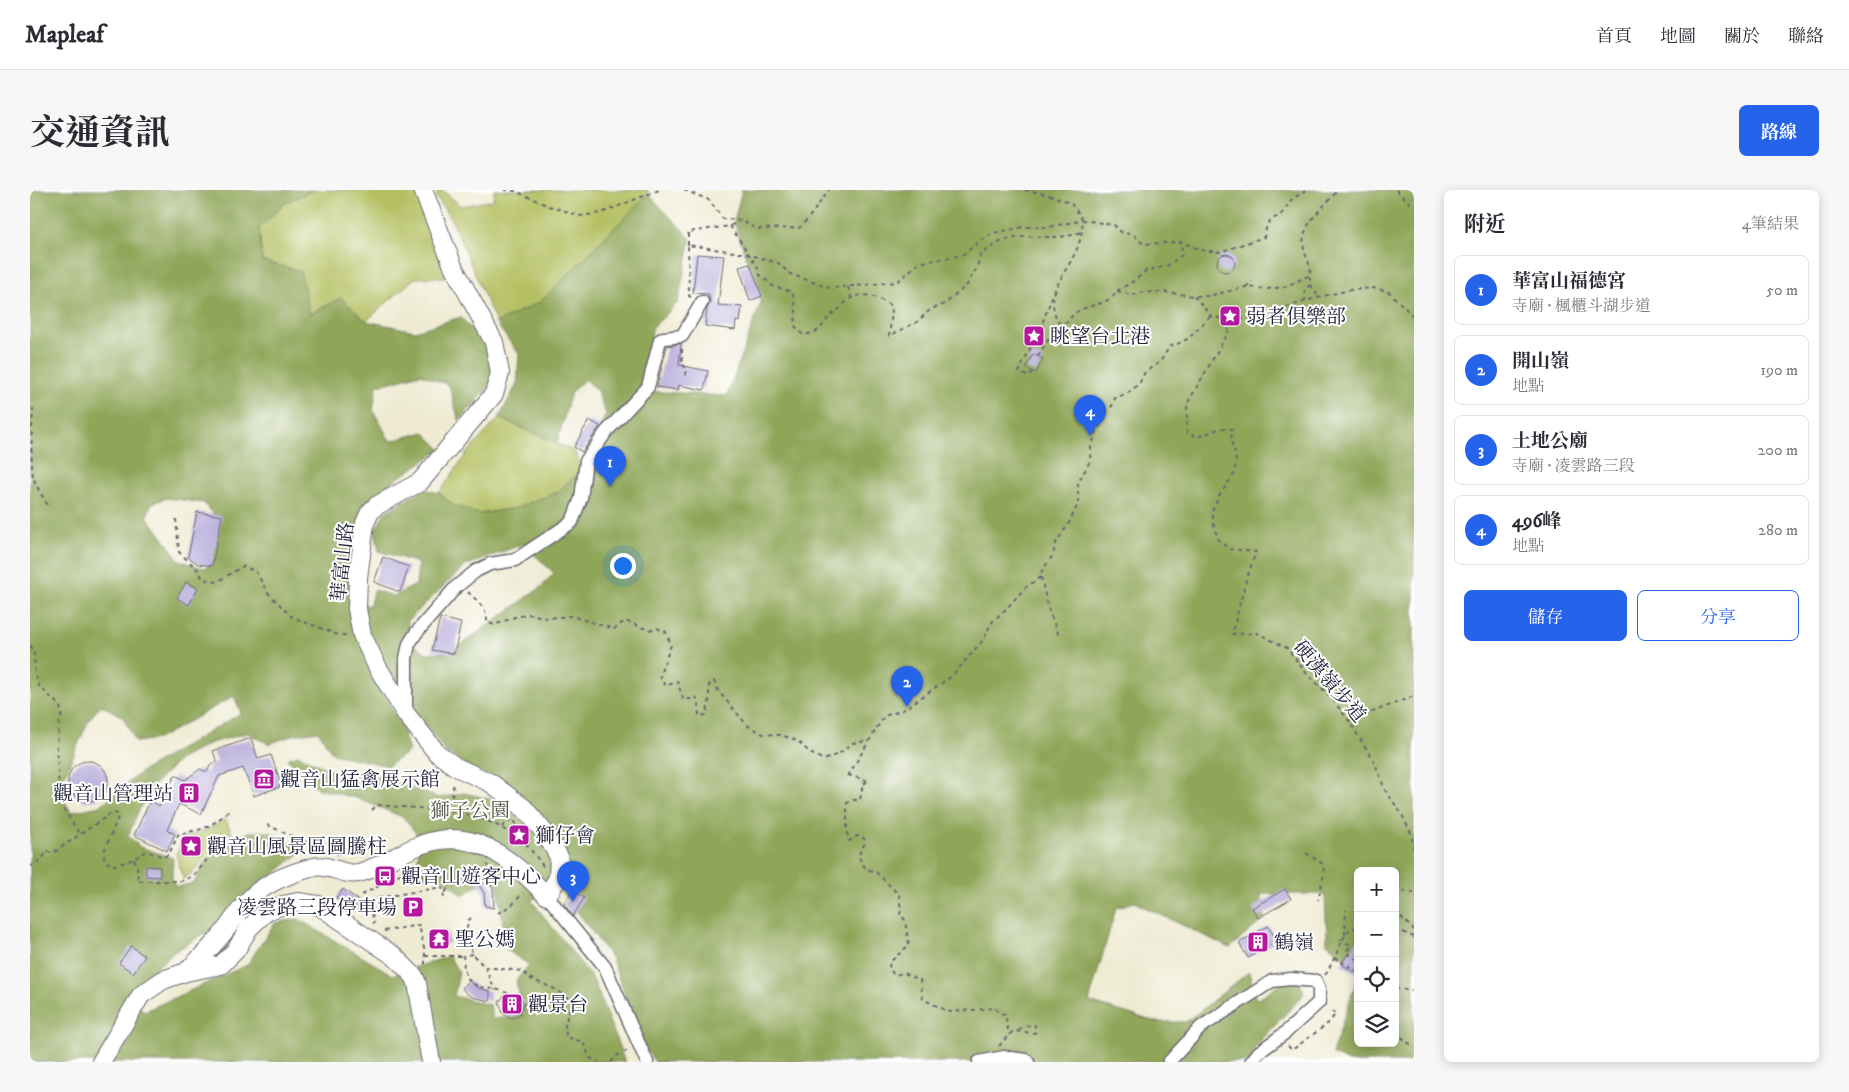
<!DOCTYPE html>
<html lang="zh-TW">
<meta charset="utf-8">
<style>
:root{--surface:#fff;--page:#f7f7f7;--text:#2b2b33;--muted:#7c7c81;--line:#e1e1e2;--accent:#2563eb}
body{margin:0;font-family:"IM FELL DW Pica","Noto Serif TC",serif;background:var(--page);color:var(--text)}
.controls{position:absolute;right:15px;bottom:15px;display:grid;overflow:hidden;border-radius:8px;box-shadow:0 2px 12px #0003}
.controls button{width:45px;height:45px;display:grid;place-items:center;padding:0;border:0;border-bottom:1px solid var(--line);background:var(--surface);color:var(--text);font:25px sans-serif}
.you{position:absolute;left:592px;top:375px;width:18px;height:18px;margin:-12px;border:4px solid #fff;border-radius:50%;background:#1a73e8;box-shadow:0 0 0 8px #1a73e833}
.badge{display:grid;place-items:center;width:32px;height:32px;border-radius:50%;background:var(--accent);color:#fff;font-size:16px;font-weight:700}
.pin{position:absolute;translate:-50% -41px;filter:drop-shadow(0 1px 2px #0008)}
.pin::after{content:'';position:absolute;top:26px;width:18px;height:15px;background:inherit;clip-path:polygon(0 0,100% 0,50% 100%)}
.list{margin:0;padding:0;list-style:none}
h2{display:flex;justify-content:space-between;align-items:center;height:65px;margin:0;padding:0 20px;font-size:21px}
h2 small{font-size:16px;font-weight:400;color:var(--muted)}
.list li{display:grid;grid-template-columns:32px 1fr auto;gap:15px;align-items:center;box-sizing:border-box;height:70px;margin:0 10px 10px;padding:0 10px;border:1px solid var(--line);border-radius:8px}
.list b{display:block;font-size:19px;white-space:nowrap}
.list p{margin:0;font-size:16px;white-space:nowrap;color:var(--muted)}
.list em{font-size:16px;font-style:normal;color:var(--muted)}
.actions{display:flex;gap:10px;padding:15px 20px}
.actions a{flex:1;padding:11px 0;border:1px solid var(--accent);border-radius:8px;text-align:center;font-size:18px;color:var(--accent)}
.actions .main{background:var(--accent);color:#fff}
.icon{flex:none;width:28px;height:28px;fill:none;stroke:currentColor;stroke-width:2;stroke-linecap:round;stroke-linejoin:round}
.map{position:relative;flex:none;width:1384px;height:872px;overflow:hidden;border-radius:8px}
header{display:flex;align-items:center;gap:30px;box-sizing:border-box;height:70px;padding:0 25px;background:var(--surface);border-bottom:1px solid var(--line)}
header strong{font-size:24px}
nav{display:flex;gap:28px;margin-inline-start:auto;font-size:18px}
.intro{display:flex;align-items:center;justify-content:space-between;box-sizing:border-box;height:120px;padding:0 30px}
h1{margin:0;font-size:35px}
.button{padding:12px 22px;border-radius:8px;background:var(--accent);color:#fff;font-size:18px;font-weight:700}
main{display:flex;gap:30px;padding:0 30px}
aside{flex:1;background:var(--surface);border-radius:8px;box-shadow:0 2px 12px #0003}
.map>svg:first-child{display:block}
.green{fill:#b4c062;stroke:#6b714e}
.forest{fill:#8fa658;stroke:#58644a;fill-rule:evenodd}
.building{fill:#bbb1dc}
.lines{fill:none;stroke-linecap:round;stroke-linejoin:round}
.street-casing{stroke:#6a6870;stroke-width:15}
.secondary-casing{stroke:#6a6870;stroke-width:20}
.path{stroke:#6a6870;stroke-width:2;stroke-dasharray:4 4;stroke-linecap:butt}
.street{stroke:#fff;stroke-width:12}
.secondary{stroke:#fff;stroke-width:18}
.labels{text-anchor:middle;stroke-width:4;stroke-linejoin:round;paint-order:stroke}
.poi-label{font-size:20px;fill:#22223b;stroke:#fff;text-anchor:start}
.street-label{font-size:20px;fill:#22223b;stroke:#fff}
.park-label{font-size:20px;fill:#555949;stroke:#fff}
</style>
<header>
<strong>Mapleaf</strong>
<nav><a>首頁</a><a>地圖</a><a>關於</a><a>聯絡</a></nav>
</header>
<div class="intro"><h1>交通資訊</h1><a class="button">路線</a></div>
<main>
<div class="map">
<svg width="1384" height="872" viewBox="0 0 1384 872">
<rect width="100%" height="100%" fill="#fff"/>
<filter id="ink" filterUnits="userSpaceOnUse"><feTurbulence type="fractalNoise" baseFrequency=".02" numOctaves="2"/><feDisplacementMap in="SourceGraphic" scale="10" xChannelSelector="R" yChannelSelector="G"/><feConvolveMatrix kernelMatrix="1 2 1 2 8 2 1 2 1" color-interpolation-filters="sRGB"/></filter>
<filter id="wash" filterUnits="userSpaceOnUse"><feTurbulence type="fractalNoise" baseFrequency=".0096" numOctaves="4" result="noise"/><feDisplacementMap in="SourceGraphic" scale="20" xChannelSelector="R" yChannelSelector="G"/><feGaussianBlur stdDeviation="1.12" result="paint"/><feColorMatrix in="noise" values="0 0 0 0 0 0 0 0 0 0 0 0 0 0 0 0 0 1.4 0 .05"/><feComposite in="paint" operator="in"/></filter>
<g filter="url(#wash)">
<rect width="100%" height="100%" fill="#efebd3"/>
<path class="green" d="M283 0H388L418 87 385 88 336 131 311 108 280 124 232 72 229 38 255 13Z
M409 0H412L431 16 463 10 464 0H618V4L510 112 466 133 424 35 406 6Z
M469 228 544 261 552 278 528 302 486 318 449 324 422 315 409 303 437 263Z
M196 629 203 647 184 658 162 683 153 689 146 664 154 647 176 640Z"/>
<path class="forest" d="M0 0H283L255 13 229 38 232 71 270 81 280 124 311 108 336 131 385 141 431 127 460 160 463 179 460 196 429 231 419 195 390 184 347 196 343 220 360 251 394 242 411 259 348 302 330 324 324 410 339 416 344 400 364 406 386 395 388 373 349 361 345 340 355 322 395 299 409 303 423 315 449 324 486 318 528 302 552 278 576 224 567 201 555 189 541 202 527 253 469 228 487 194 489 164 466 133 510 112 618 4 661 49 648 113 622 138 617 201 697 206 731 112 704 31 712 0H1384V872H1318L1302 864 1328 786V853H1365V681H1328V780L1297 753 1295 704H1231L1234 729 1200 758 1104 712 1086 718 1059 812 1126 832H1156L1219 782 1226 810 1267 782 1274 804 1225 857 1222 872H625L614 857 582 769 530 698 501 710 563 789 595 872H0ZM137 308 174 313 184 325 182 375 173 378 149 370 117 326 122 313ZM493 354 524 383 510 398 421 462 396 463 378 450V430L435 376ZM356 474 375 509 414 560 440 577 481 596 483 610 460 609 434 603 409 608 349 587 317 588 268 565 257 569 288 599 326 608 373 627 390 648 386 684H407L433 705 457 689 467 692 477 760 499 775 486 790 493 821 463 830 460 815 424 806 429 783 419 766 363 785 268 729 245 733 217 775 115 821 105 815 110 794 141 764 183 738 223 701 270 663 262 654 240 642H219L191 656 174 673 164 693 146 697 142 689 143 668 110 657 98 646 108 622 121 598 148 571 180 553 218 543 239 554 263 545 288 541 303 564 358 576 379 561 371 534 341 479ZM204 506 211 523 111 582 70 616 41 622 28 600 59 530 71 515 93 527 106 552 128 549Z"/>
<g id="blocks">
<path class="building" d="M1187 73a9 9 0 1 1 18 0a9 9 0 1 1-18 0Z
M667 64 694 66 688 115 712 117 710 132 706 131 705 140 675 136 677 119 680 113 679 104 663 103Z
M720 74 732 106 720 111 709 77Z
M651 154 649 175 678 181 674 200 649 195 648 200 627 197 637 156Z
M1003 164 1013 169 1006 183 996 178Z
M559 230 570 236 552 262 544 257Z
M167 322 192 326 182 376 168 374 158 367Z
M353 367 379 377 370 402 344 392Z
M156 392 168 398 159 415 147 408Z
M410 428 431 433 424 464 402 460Z
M221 548 228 569 241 565 251 593 249 597 224 606 213 578 189 586 171 624 149 614 137 640 145 644 137 661 104 645 120 611 130 616 145 585 155 590 170 579 177 582 181 574 187 572 183 561Z
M38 591a20 20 0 1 1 40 0a20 20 0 1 1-40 0Z
M116 676 130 677V687L116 686Z
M454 684 463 699 464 718 455 716 454 703 447 692Z
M313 699 332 713 325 722 306 708Z
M1255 699 1261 709 1228 728 1222 718Z
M543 700 554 708 543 726 534 714Z
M1238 736 1247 751 1218 768 1209 753Z
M417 741 419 753 402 757 400 744Z
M1328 749V784L1311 774Z
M101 756 115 766 103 783 89 773Z
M439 791 448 798 460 801V811L442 807 436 803 432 798Z
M482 804 489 806 494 813 490 824 483 828 476 826 473 823 469 812 474 806Z"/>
</g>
</g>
<g filter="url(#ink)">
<use href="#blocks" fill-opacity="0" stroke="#6a6870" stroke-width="1"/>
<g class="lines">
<g class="street-casing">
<path id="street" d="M376 522V468L379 454 386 443 426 397 446 381 460 374 485 370 542 332 551 308 556 271 576 242 618 197 630 150 634 148 652 146 672 112
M517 706 575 777 617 872
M949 872 974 867 996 870 998 872
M1139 872 1171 837 1242 791 1261 789 1286 791 1289 799V812L1255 843 1229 862 1221 872"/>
</g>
<g class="secondary-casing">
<path id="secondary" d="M156 782C167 771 179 760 190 747 202 733 211 715 226 703 241 691 265 682 284 677 300 673 315 688 332 682 350 676 366 666 383 658 440 632 479 667 517 706L528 688 529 667 516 644 494 618 461 593 426 577 407 563 376 524 348 478 332 445 327 419 328 388 335 333 340 322 346 316 390 292 464 204 470 183 464 152 423 76 393 0
M71 872 111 805 133 790 156 782 191 775 206 760 219 738 237 721 253 715 268 712 288 715 364 766 384 786 387 793 401 872"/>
</g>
<path class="path" d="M474 0 485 1 519 16 551 26 571 23 629 0
M654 0 679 10 693 29 711 30 726 39 769 38C781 27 789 13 799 0
M995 0C1007 2 1031 7 1041 14 1046 18 1049 25 1053 30 1052 37 1052 44 1050 50 1043 79 1010 101 1029 133L1038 132C1048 111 1076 120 1087 101L1102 105 1115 102H1134L1163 106H1178L1216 97 1237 99 1255 97 1280 85C1282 76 1276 69 1274 59 1269 34 1295 17 1308 0
M1366 0 1384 17
M700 36 727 76 730 85 743 96 759 101 763 105 766 119 765 136 772 144C788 145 791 137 800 126 803 123 806 122 809 119 811 118 813 114 815 113 829 99 847 106 861 116L862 123 859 146 887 132 901 119 915 114 937 95 947 77 950 65C957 60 965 54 973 51 997 41 1025 53 1051 42
M658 55V42L700 36 709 31
M1280 95 1289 107
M818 97 821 107
M1216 97 1222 91
M1087 101 1105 90 1116 81 1137 76 1152 65 1151 53
M1164 106 1181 126 1200 131 1225 127 1289 107 1320 100 1344 98 1359 102 1384 127
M661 107 659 106 658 55 717 64 748 73 760 84 800 98 867 92 889 73 932 65 953 49 964 43 994 37H1019L1053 30 1084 35 1091 42 1104 45 1113 54 1151 52 1171 60 1190 62 1234 47 1237 35 1241 29 1250 26 1262 9 1277 0
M1275 112V99L1280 95V85
M1200 131 1198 143 1157 214V243L1168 247 1191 238 1202 239 1201 251 1206 265 1205 283 1189 306 1182 321 1184 337 1189 351 1200 359 1226 362 1216 390 1202 444 1227 443 1257 458 1277 484 1300 506 1319 531 1345 573 1355 600 1371 623 1381 643 1384 660
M652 159V174L656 178V188
M1008 166 1029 133
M1002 182 999 187 989 182 1012 134 1025 99
M3 218C2 239 0 265 3 286 6 297 14 308 19 318
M146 329 149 362 168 380 173 389 187 392 213 376 226 382 238 403 262 427 308 445H317
M1011 387 1018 418 1029 446
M438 402C446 410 458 419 457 432L464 435 485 427 500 424 517 428 541 426 584 439 595 431 619 440 627 438 636 442 641 455 630 485 631 491 637 496 647 491 653 509H661L666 507 668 511 669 526 676 525 679 514V495L684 491 689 502 717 535 733 544 751 545 768 551 780 563 794 570 810 563 822 553 839 551
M0 455 4 462 5 484 9 496 29 515 32 523 29 534 27 557 29 599 32 616 50 645
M1319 531 1384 506
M818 585 839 591 833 594 830 610H823L817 613V642L819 651 827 646H831L836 651 828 666 836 679 846 682 869 705 871 721 870 724 875 730 879 755 860 772 859 778 864 785 874 783 890 790 893 809 919 822 965 818 969 823 975 824 979 845
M818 586 854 526 873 520 922 486 954 449 961 433 976 419 996 397 1011 387 1012 381 1023 365 1026 353 1039 333 1048 314V293L1060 271 1061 257 1067 241 1076 221 1082 216 1085 208 1098 203 1109 194 1115 182 1130 172 1140 156C1164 150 1164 140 1181 126
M411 619C418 611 428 603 421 592
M342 620 347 615C395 620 456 615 491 654L494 651 514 677
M237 635 298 662
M472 637 481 629 486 633 484 646
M1276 663 1293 674 1294 684 1288 710
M306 664 316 662
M104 669 107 676 108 691H151L159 688 167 682 181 664 206 648
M0 677 13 668 17 661 21 663 26 661 83 622 89 625 75 659 74 669 82 676 104 669 116 661 134 667 139 664 149 643 153 644C161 640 169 641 176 637 185 633 192 627 199 621
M453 683 458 675
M1365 700 1384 703
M332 705 370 684C376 685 379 689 385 690 396 692 407 686 418 688L419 693 414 707 412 697 348 708 340 713 344 734
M1365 721 1384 740
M468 723 482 715 493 703
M441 728 438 731 437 737 442 764 455 777 492 781 501 789 525 799 542 811 535 834 536 847 553 852 560 868 569 872
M354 741 389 735 395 762V776
M1365 742H1373L1384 747
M1315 745 1316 720
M1309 749 1321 755 1316 762 1328 770
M442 764 433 766C434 772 433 777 435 782 441 804 468 795 478 804
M395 766H432
M1304 768 1328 781
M455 777 465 800
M1295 785 1298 781 1315 745 1320 739 1328 738
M1365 799 1382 800
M1327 808 1328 809
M1365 842 1384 857
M969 856 983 841 1005 843V835L994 836 988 841
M1258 856 1262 860 1296 835 1306 824 1301 821
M581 872 588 865 600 859"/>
<use href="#street" class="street"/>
<use href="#secondary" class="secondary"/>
</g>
</g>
<defs>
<g id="sight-square" transform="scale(1.125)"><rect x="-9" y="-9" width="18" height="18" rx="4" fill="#b5179e" stroke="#fff"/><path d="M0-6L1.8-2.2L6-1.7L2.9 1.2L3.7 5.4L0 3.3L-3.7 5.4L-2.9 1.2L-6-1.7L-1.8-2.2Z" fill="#fff"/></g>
<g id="museum-square" transform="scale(1.125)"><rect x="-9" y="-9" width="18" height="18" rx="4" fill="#b5179e" stroke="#fff"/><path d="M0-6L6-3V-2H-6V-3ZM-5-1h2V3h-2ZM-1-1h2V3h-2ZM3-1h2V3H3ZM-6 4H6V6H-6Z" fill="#fff"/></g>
<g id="building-square" transform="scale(1.125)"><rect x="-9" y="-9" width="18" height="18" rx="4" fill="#b5179e" stroke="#fff"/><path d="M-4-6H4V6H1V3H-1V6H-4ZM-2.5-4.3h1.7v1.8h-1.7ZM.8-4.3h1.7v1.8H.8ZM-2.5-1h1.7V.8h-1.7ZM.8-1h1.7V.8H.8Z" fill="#fff"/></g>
<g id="bus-square" transform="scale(1.125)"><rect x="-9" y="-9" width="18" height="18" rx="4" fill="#b5179e" stroke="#fff"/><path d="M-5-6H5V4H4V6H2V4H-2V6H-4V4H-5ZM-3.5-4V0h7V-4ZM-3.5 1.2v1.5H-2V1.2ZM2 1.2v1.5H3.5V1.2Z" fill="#fff"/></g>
<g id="parking-square" transform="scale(1.125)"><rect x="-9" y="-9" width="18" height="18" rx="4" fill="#b5179e" stroke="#fff"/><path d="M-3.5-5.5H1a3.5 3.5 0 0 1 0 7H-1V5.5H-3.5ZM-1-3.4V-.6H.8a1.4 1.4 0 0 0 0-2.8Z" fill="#fff"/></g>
<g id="temple-square" transform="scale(1.125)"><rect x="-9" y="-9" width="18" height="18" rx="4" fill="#b5179e" stroke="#fff"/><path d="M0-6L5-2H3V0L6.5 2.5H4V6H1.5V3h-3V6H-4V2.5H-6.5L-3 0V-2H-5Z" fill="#fff"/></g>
</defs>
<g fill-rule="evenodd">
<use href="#sight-square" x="1200" y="126"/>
<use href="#sight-square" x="1004" y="146"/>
<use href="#museum-square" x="234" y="589"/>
<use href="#building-square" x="159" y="603"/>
<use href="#sight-square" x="489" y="645"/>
<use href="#sight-square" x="161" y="656"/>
<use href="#bus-square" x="355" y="686"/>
<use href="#parking-square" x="383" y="717"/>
<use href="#temple-square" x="409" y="749"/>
<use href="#building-square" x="1228" y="752"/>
<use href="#building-square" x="482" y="814"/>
</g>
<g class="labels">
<g class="poi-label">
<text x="1216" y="133">弱者俱樂部</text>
<text x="1020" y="153">眺望台北港</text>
<text x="250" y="596">觀音山猛禽展示館</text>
<text x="143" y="610" text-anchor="end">觀音山管理站</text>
<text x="505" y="652">獅仔會</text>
<text x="177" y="663">觀音山風景區圖騰柱</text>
<text x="371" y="693">觀音山遊客中心</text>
<text x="367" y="724" text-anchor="end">凌雲路三段停車場</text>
<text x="425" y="756">聖公媽</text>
<text x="1244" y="759">鶴嶺</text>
<text x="498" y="821">觀景台</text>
</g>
<g class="street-label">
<text transform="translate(312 372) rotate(-84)" y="7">華富山路</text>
<text transform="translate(1300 491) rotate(50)" y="7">硬漢嶺步道</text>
</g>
<g class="park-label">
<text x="440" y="627">獅子公園</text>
</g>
</g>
</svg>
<div class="controls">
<button>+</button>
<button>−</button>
<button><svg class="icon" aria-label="locate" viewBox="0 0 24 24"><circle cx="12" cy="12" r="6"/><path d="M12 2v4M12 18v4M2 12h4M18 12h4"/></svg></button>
<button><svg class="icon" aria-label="layers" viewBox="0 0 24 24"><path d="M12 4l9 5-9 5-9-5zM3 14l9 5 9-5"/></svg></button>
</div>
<div class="you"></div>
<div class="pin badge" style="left:580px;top:297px">1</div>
<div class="pin badge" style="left:877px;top:517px">2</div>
<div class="pin badge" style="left:543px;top:712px">3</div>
<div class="pin badge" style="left:1060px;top:246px">4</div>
</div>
<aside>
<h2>附近<small>4筆結果</small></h2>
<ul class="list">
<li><span class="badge">1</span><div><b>華富山福德宮</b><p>寺廟 · 楓櫃斗湖步道</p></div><em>50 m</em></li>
<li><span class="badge">2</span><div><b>開山嶺</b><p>地點</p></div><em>190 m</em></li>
<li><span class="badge">3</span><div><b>土地公廟</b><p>寺廟 · 凌雲路三段</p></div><em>200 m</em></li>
<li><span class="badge">4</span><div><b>496峰</b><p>地點</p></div><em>280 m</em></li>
</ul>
<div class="actions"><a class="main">儲存</a><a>分享</a></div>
</aside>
</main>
